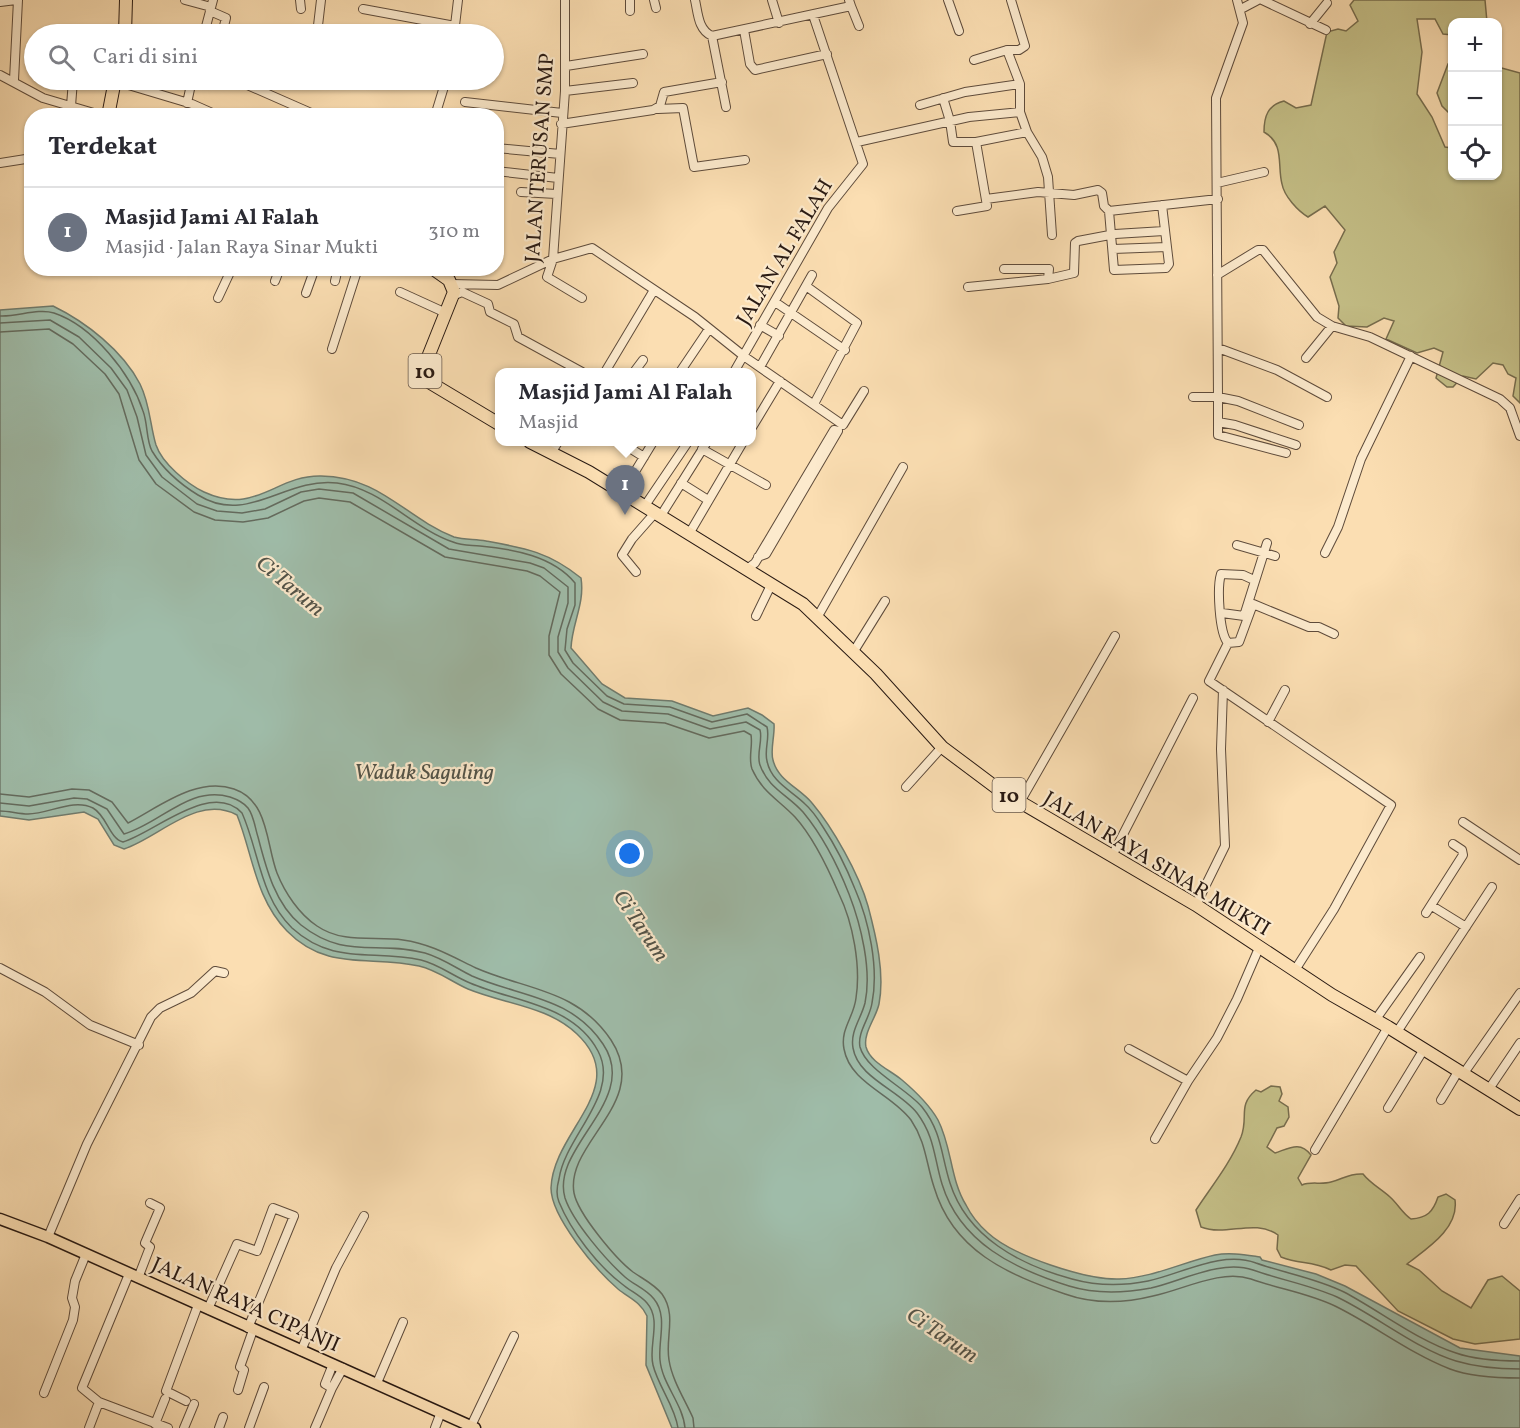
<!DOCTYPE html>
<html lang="id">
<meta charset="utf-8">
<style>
:root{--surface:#fff;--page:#f2f2f3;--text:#2b2b33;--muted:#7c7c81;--line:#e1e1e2;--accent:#8f2418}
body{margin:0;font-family:Vollkorn,serif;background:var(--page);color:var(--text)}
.controls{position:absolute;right:18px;top:18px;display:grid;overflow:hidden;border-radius:12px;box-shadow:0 2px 4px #0004}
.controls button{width:54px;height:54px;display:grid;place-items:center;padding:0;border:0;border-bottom:2px solid var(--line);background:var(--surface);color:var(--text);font:30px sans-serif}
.you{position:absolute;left:630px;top:854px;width:21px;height:21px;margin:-15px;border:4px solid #fff;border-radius:50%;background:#1a73e8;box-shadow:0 0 0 9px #1a73e833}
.badge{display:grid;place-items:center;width:39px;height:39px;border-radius:50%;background:var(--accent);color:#fff;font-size:20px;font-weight:700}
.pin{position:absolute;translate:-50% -50px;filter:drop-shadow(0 2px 3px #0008)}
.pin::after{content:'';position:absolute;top:32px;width:21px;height:18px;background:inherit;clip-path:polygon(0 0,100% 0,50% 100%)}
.popup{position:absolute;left:495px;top:368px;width:261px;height:78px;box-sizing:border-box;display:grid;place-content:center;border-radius:12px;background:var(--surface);filter:drop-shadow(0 2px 4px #0005);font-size:20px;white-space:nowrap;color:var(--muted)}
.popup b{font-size:22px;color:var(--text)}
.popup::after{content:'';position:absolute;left:50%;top:100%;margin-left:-12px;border:12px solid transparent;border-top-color:var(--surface)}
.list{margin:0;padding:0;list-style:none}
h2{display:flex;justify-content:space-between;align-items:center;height:78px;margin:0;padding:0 24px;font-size:26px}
h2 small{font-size:20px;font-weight:400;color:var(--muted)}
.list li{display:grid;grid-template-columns:39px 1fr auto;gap:18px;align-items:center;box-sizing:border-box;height:90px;padding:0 24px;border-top:2px solid var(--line)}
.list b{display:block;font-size:22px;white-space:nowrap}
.list p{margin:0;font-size:20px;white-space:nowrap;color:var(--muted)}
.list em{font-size:20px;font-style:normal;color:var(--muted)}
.icon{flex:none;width:33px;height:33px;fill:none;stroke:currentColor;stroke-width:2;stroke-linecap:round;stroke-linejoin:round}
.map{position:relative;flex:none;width:1520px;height:1428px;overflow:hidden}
.search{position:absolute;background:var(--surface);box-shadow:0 2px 4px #0004;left:24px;top:24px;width:480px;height:66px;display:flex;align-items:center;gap:15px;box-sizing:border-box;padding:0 21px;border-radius:33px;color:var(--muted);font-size:22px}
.panel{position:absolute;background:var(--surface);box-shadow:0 2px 4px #0004;left:24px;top:108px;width:480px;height:168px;border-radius:24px}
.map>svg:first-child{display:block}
.green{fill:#c5c088;stroke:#776d4e;stroke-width:1.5}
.water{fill:#9fbca9;stroke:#707b6d;stroke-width:1.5}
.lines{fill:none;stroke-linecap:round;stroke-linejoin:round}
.shore{stroke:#646b5e;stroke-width:1.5}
.minor-casing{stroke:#5e4b3b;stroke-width:10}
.major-casing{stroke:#291a13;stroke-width:13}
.highway-casing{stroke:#291a13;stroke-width:14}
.minor{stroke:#fceacd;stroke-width:8}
.major{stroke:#fbdeb2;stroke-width:10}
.highway{stroke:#fbdeb2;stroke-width:12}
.labels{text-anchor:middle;stroke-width:4.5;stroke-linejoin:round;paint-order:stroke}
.shield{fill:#fceacd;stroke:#68584b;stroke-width:1.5}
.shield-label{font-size:20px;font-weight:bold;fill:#291a13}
.street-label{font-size:21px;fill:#291a13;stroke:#fceacd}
.water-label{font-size:22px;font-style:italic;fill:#525348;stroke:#fceacd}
</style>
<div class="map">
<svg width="1520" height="1428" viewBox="0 0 1520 1428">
<rect width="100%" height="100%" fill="#fbdeb2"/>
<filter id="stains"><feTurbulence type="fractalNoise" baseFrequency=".00333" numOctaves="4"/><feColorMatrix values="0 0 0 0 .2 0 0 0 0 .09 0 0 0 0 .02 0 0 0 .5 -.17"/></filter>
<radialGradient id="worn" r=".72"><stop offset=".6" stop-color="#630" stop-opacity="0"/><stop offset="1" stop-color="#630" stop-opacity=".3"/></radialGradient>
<path class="green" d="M1354 0H1485L1487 22H1452V35L1443 34 1435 19H1417L1422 52 1417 94 1432 117 1445 147 1452 148V176H1498V67L1520 73V403L1513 396 1516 378 1508 374 1503 365 1493 363 1476 379 1463 376 1453 387H1447L1436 378 1443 352 1434 348 1417 353 1386 339 1394 321 1384 318 1367 327 1346 326 1338 318 1339 306 1330 277 1337 263 1334 252 1345 230 1325 206 1308 217C1298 211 1284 196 1282 184 1277 165 1285 144 1264 132 1264 116 1268 105 1284 101L1296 108 1311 105 1327 32 1338 29 1346 31 1358 21 1350 5Z
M1452 60V116L1442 106 1437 93 1448 64Z
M1271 1086 1280 1087 1282 1094 1279 1101 1288 1107 1289 1117 1284 1126 1277 1128 1267 1147 1275 1153C1290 1148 1300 1141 1311 1155L1298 1178 1302 1185C1311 1181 1321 1185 1331 1182 1343 1179 1349 1173 1363 1174 1371 1184 1380 1188 1390 1197 1398 1204 1402 1213 1411 1219 1427 1218 1433 1212 1438 1197L1446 1194 1455 1200C1459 1229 1426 1249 1407 1264L1419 1270 1442 1291 1471 1308 1488 1280 1502 1276 1520 1291V1339L1475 1344 1453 1339 1398 1311 1356 1266 1345 1265 1331 1270C1310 1260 1301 1265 1281 1257L1277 1249 1278 1235C1254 1218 1227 1237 1201 1227L1196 1210C1211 1187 1230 1164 1241 1137 1249 1116 1237 1106 1256 1090L1261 1092Z"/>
<path class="water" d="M53 306C86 322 123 351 140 384 150 404 150 425 156 445 162 463 187 484 204 492 256 516 275 475 321 476 381 477 404 517 454 537 465 540 475 539 486 541 525 548 549 552 581 578 585 604 572 623 571 648L602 684 625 698 672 701 713 716 748 708 762 715 774 724C775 735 770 750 773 760 778 781 800 788 812 803 833 828 859 874 868 906 876 936 885 973 879 1004 876 1018 863 1033 866 1047 870 1062 890 1070 902 1080 915 1091 929 1104 938 1120 952 1147 950 1179 966 1205 971 1215 980 1226 988 1233 1013 1256 1086 1280 1119 1279 1152 1278 1183 1262 1215 1255 1230 1252 1246 1255 1260 1257L1262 1260 1316 1274 1345 1286 1460 1348 1520 1356V1428H672L646 1365 647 1316C641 1302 629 1298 618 1289 596 1270 551 1217 551 1188 553 1130 633 1087 577 1034 548 1006 504 1004 468 989 452 982 437 970 419 966 370 955 327 972 287 931 255 898 253 855 237 815 197 794 160 837 124 849L114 845 98 819 84 812 29 820 0 816V310Z"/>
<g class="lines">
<path class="shore" d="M0 316C17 317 38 308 54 313 93 326 131 374 143 411 148 424 146 440 152 451 163 469 180 484 198 495 248 526 284 477 337 483 381 488 412 528 453 542 462 546 471 545 480 546 513 549 553 556 575 583V605L567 629 565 650 573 663 607 696 624 704 670 707 712 722 747 714 767 727C770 738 764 750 767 761 771 782 792 791 805 804 812 810 818 819 823 827 835 845 847 869 855 889 869 921 879 968 872 1003 870 1018 857 1032 860 1047 866 1070 906 1088 922 1107 942 1132 941 1155 950 1183 967 1237 1020 1265 1072 1279 1097 1286 1123 1286 1148 1281 1181 1274 1222 1250 1256 1263 1284 1273 1316 1278 1344 1292 1380 1311 1418 1341 1456 1353 1476 1360 1500 1361 1520 1361
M0 323 50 320 79 337 111 368 127 390 137 417 146 455 162 477 197 504 217 511 242 513 265 509 301 492 319 489 353 493 449 549 530 563 544 568 568 587V603L558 637V652L568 668 603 702 622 711 668 714 710 729 746 722 760 730C763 741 756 754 760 765 768 788 788 795 803 812 822 835 838 866 849 894 861 925 872 970 865 1003 861 1019 850 1031 853 1048 858 1078 899 1090 917 1113 935 1137 934 1158 942 1184 960 1243 1015 1269 1069 1286 1095 1294 1124 1293 1151 1288 1182 1281 1221 1259 1253 1270 1281 1280 1310 1285 1337 1297 1375 1315 1418 1350 1456 1361 1476 1367 1499 1369 1520 1369
M0 332 49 329 73 344 105 374 119 394 139 460 156 484 194 512 215 520 243 522 268 518 304 501 319 498 350 502 445 557 527 571 540 576 560 592 549 636V655L561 674 598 709 620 720 665 723 709 738 744 731 751 735C753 746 748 758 752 769 762 792 779 800 795 817 814 838 828 868 839 894 853 923 861 966 856 998 854 1017 840 1029 844 1049 850 1083 892 1094 911 1120 926 1142 926 1163 934 1187 953 1251 1007 1274 1065 1294 1093 1304 1125 1303 1153 1296 1183 1290 1220 1269 1251 1279 1279 1289 1308 1293 1335 1306 1374 1325 1409 1353 1450 1369 1471 1377 1498 1378 1520 1378
M0 794 29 797 72 789 89 790 112 802 128 823C159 807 197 776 234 789 269 801 266 844 277 873 285 893 299 914 317 926 343 944 375 936 403 940 431 944 451 956 476 968 526 990 577 989 611 1040 652 1102 565 1142 574 1193 578 1214 616 1259 633 1272 643 1279 654 1284 662 1294 677 1315 665 1338 669 1360 672 1380 685 1400 693 1418L694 1428
M0 803 29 806 74 798 87 799 107 809 124 834C160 824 189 785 230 797 236 799 244 803 248 808 254 816 255 828 258 837 266 868 275 904 301 925 345 960 376 940 425 953 442 958 456 968 472 976 520 997 571 996 603 1044 641 1100 550 1147 565 1198 573 1222 606 1260 625 1277 634 1285 646 1289 654 1299 668 1316 658 1340 660 1360 662 1384 683 1404 685 1428
M0 811C9 811 19 814 28 814 49 814 73 798 93 808 107 816 109 838 123 842 154 833 211 780 242 813 259 851 260 897 292 928 334 966 372 949 421 960 438 964 453 976 470 983 514 1002 573 1004 598 1051 621 1094 565 1136 559 1179 557 1186 556 1195 559 1202 571 1231 597 1265 622 1284 630 1291 640 1295 647 1303 662 1320 648 1346 653 1365 658 1386 675 1406 678 1428"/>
<g class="minor-casing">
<path id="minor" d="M185 0 211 7
M300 0 301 9
M565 0V91L553 259 547 277 582 298
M630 0V11
M654 0 656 8
M695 0C698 13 698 30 712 36L837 9 851 6 849 0
M772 0 779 23
M948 0 959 31
M1011 0 1025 46 1019 50H1007L1020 84V112L1027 132 1042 157 1048 177 1052 235
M1262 0 1326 30
M0 2 16 0
M851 6 859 26
M363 9 455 26
M1241 9 1258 0
M210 11 226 18 222 34
M1310 24 1327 3
M744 30 750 64 755 70 827 54
M204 34 213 0
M317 34 321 0
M454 34 458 0
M712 36 726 107
M974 60 1007 50
M566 66 643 54
M0 75 43 98 104 116
M14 80 18 0
M236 80 318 116
M115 81 192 104 219 116
M565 91 633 83
M943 98 950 121 953 142H976
M465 102 562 113
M187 103 192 80
M920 105 965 92 1020 84
M71 106 73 80
M658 109 683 108 694 167 745 160
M435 116 446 80
M561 124 653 110 660 106 664 92 722 82
M857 142 969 117 1020 112
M496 148 560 154
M0 163 32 158
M496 171 558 178
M1217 183 1264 172
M521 192 556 194
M986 199 1038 192 1074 195 1098 190 1102 193 1104 206 1109 211 1218 199
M957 211 987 206 976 142 1027 132
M1109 211 1114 270 1166 268 1169 264 1162 205
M1113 249 1167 247
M1217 275 1258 250H1263L1317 317 1332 326 1370 337 1500 399 1510 408 1520 436
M1048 279 1074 273 1075 243 1078 241 1115 234 1164 231
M275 281 280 268
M335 281 338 268
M452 284 498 285 553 259 592 248 695 317 745 357 843 425 864 391
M806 286 857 323 814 404
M968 287 1048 279 1049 269H1004
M400 292 446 313
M306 293 315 268
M452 296 462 292 488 304 490 312 514 324 518 337 582 372
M218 298 232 268
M775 302 845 350
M760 325 779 336
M1218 348 1277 370 1327 397
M332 349 358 268
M1306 358 1332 326
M760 367 812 275
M605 372 654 290
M634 372 643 360
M680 372 709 329
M734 372 828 208 863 164 813 15
M1193 397H1218L1216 98 1243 23 1237 0
M1218 422 1235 425 1296 445
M751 429 780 381
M620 442 644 457
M702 449 766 485
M551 453 558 442
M1286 453 1218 435V397L1238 401 1299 425
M681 483 708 500
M622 493 653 442
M644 507 688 442
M660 517 707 442
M689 534 743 442
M1237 545 1275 556
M1325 553 1338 527 1361 459 1411 356
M747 569 755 563 834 430 838 431 766 554 758 557
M636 572 622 555 632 539 654 514
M1254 580 1243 575 1221 574C1217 587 1219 633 1228 643L1239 642 1253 604 1309 627H1319L1334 634
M1222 613 1244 616 1267 543
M756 616 771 585
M818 616 903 467
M1228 643 1209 681 1391 805 1334 909 1295 970
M854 651 885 601
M1268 722 1285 690
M906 787 942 747
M1020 802 1115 636
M1463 822 1520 860
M1112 856 1193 698
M1196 905 1225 846 1221 749 1223 690
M1432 906 1466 927
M1426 913 1463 855 1462 850 1453 844
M0 968 45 992 90 1025 139 1045
M1376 1019 1420 957
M1397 1032 1492 887
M1129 1049 1188 1081 1155 1139
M1464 1073 1520 993
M1188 1081 1217 1038 1237 999 1259 948
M1489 1089 1520 1043
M1441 1100 1459 1070
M1388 1108 1424 1049
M1315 1150 1388 1027
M1504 1224 1520 1199
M48 1237 87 1144 151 1017 160 1008 191 993 215 971 224 973
M138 1278 150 1247 145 1243 160 1208 150 1203
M208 1309 237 1244 257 1251 273 1208 294 1216 248 1328
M301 1351 336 1268 364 1216
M377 1383 403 1322
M332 1388 343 1368
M238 1390 244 1370 240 1367 253 1330
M44 1393 73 1320 75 1307 72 1298 75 1281 86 1254
M186 1401 166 1391 198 1305
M99 1402 82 1388 129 1274
M155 1424 165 1399
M471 1426 514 1336
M89 1428 99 1402 168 1428
M184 1428 194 1404
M219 1428 223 1417
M249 1428 264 1387
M315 1428 332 1388 325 1384 333 1364
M435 1428 441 1412"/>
</g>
<g class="major-casing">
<path id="major" d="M0 1219 48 1237 475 1428"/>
</g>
<g class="highway-casing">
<path id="highway" d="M125 34 126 0
M108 116 115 80
M432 268 449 280 454 292 426 362 429 382 499 424
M530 442 589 472 803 604 876 674 942 747 998 789 1196 905 1332 995 1388 1027 1520 1109"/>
</g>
<use href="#minor" class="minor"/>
<use href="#major" class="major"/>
<use href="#highway" class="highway"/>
</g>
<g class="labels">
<g class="shield">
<rect x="408.5" y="354" width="33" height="34" rx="4.5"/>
<rect x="992.5" y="778" width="33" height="34" rx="4.5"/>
</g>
<g class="shield-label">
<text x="425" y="378">10</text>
<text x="1009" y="802">10</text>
</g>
<g class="street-label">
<text transform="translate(539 158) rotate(-86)" y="7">JALAN TERUSAN SMP</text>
<text transform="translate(784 252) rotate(-59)" y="7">JALAN AL FALAH</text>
<text transform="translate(1157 863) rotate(31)" y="7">JALAN RAYA SINAR MUKTI</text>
<text transform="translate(246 1304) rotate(24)" y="7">JALAN RAYA CIPANJI</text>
</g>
<g class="water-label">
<text transform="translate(291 585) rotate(40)" y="8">Ci Tarum</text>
<text x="424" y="779">Waduk Saguling</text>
<text transform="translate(642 925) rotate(56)" y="8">Ci Tarum</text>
<text transform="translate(943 1334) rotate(34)" y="8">Ci Tarum</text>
</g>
</g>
<rect width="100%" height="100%" filter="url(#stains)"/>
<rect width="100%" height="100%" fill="url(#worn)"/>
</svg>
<div class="controls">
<button>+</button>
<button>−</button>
<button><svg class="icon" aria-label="locate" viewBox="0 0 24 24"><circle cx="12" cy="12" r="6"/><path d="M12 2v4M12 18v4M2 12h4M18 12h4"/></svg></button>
</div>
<div class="you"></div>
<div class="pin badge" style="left:625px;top:515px;background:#6b7280">1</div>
<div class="popup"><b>Masjid Jami Al Falah</b>Masjid</div>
<div class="search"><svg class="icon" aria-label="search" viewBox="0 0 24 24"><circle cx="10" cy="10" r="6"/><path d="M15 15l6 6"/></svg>Cari di sini</div>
<section class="panel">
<h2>Terdekat<small></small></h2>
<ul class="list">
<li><span class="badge" style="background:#6b7280">1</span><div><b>Masjid Jami Al Falah</b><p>Masjid · Jalan Raya Sinar Mukti</p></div><em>310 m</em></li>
</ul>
</section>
</div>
